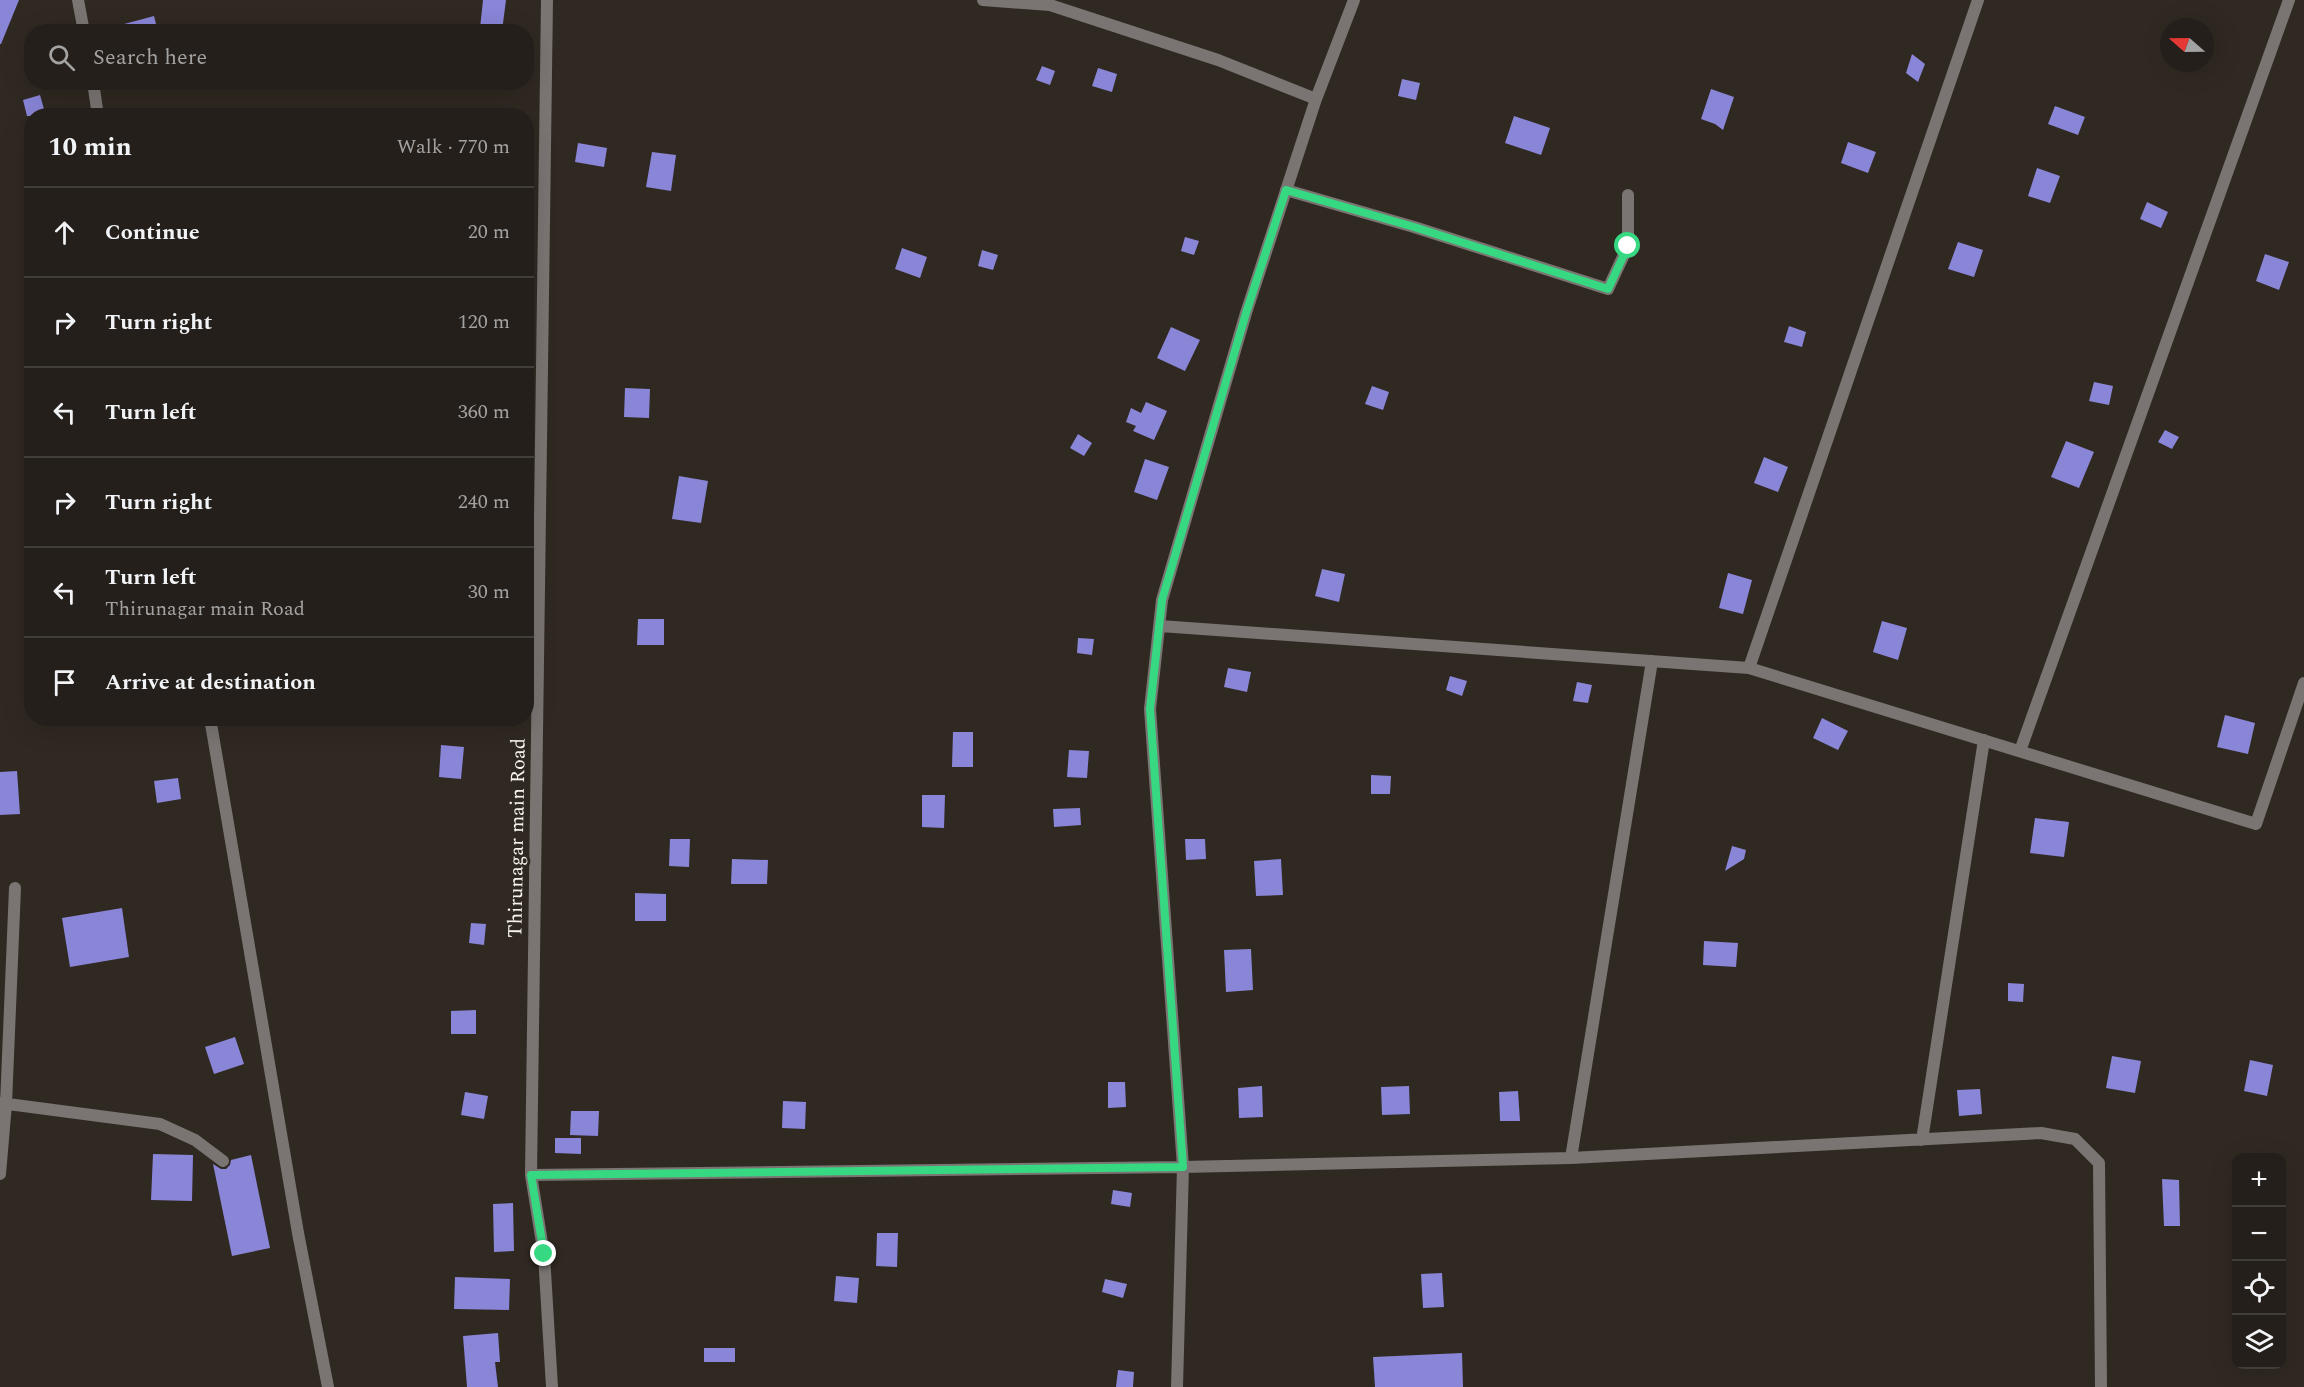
<!DOCTYPE html>
<meta charset="utf-8">
<style>
:root{--surface:#241f1a;--page:#2c2723;--text:#f1f3f6;--muted:#a3a2a2;--line:#413d39}
body{margin:0;font-family:Spectral,serif;background:var(--page);color:var(--text)}
.controls{position:absolute;right:18px;bottom:18px;display:grid;overflow:hidden;border-radius:12px;box-shadow:0 6px 24px #0002}
.controls button{width:54px;height:54px;display:grid;place-items:center;padding:0;border:0;border-bottom:2px solid var(--line);background:var(--surface);color:var(--text);font:30px sans-serif}
.compass{position:absolute;left:2160px;top:18px;width:54px;height:54px;border-radius:50%;background:var(--surface);box-shadow:0 6px 24px #0002;rotate:290deg}
.stop{position:absolute;width:18px;height:18px;margin:-14px;border:4px solid #36d881;border-radius:50%;background:#fff}
.stop.end{background:#36d881;border-color:#fff;box-shadow:0 2px 6px #0008}
.list{margin:0;padding:0;list-style:none}
h2{display:flex;justify-content:space-between;align-items:center;height:78px;margin:0;padding:0 24px;font-size:26px}
h2 small{font-size:20px;font-weight:400;color:var(--muted)}
.list li{display:grid;grid-template-columns:39px 1fr auto;gap:18px;align-items:center;box-sizing:border-box;height:90px;padding:0 24px;border-top:2px solid var(--line)}
.list b{display:block;font-size:22px;white-space:nowrap}
.list p{margin:0;font-size:20px;white-space:nowrap;color:var(--muted)}
.list em{font-size:20px;font-style:normal;color:var(--muted)}
.icon{flex:none;width:33px;height:33px;fill:none;stroke:currentColor;stroke-width:2;stroke-linecap:round;stroke-linejoin:round}
.map{position:relative;flex:none;width:2304px;height:1387px;overflow:hidden}
.search{position:absolute;background:var(--surface);box-shadow:0 6px 24px #0002;left:24px;top:24px;width:510px;height:66px;display:flex;align-items:center;gap:15px;box-sizing:border-box;padding:0 21px;border-radius:24px;color:var(--muted);font-size:22px}
.panel{position:absolute;background:var(--surface);box-shadow:0 6px 24px #0002;left:24px;top:108px;width:510px;height:618px;border-radius:24px}
.map>svg:first-child{display:block}
.building{fill:#8985d7}
.lines{fill:none;stroke-linecap:round;stroke-linejoin:round}
.minor{stroke:#7a7572;stroke-width:12}
.route{stroke:#36d881;stroke-width:8}
.labels{text-anchor:middle;stroke-width:6;stroke-linejoin:round;paint-order:stroke}
.street-label{font-size:20px;fill:#f7f2ed;stroke:#302922}
</style>
<div class="map">
<svg width="2304" height="1387" viewBox="0 0 2304 1387">
<rect width="100%" height="100%" fill="#302922"/>
<path class="building" d="M0 0H19L1 44H0Z
M483 0H506L502 31 480 28Z
M154 16 158 32H114L113 27Z
M1912 54 1925 64 1918 82 1906 73Z
M1042 66 1055 71 1050 85 1036 80Z
M1098 68 1117 74 1112 92 1092 86Z
M1402 79 1420 83 1416 100 1398 96Z
M1711 89 1734 97 1723 130 1715 124 1701 119Z
M40 95 46 116H27L23 100Z
M2055 106 2085 117 2078 135 2048 124Z
M1514 116 1550 128 1541 155 1505 143Z
M1848 142 1876 152 1868 173 1841 163Z
M578 143 607 148 604 167 575 162Z
M652 152 676 155 671 191 646 187Z
M2037 168 2060 176 2050 203 2028 196Z
M2147 202 2168 212 2161 228 2140 219Z
M1185 237 1199 241 1194 255 1181 251Z
M1958 242 1983 250 1974 277 1948 269Z
M902 248 927 257 920 278 895 269Z
M982 250 998 255 993 270 978 266Z
M2265 254 2289 262 2279 290 2256 281Z
M1789 326 1806 332 1802 347 1784 342Z
M1171 327 1200 340 1185 371 1157 358Z
M2094 382 2113 386 2109 405 2089 401Z
M1372 386 1389 392 1383 410 1365 404Z
M625 388 650 389 649 418 624 417Z
M1146 402 1167 411 1154 440 1133 431 1136 426 1126 422 1131 408 1141 413Z
M2165 430 2179 437 2172 449 2158 442Z
M1078 434 1092 443 1084 456 1070 448Z
M2066 441 2094 452 2079 488 2051 477Z
M1764 457 1788 467 1778 492 1754 483Z
M1145 459 1169 467 1157 500 1134 492Z
M679 476 708 481 701 523 672 519Z
M1322 569 1345 574 1339 602 1315 596Z
M1728 573 1752 580 1743 614 1719 608Z
M638 619H664V645H637Z
M1882 621 1907 628 1898 660 1873 652Z
M1078 638 1094 639 1092 655 1077 653Z
M1228 668 1251 672 1247 692 1224 687Z
M1450 676 1467 681 1462 696 1446 690Z
M1577 682 1592 685 1588 703 1573 701Z
M2225 715 2255 723 2248 754 2217 747Z
M1822 718 1848 731 1838 750 1813 738Z
M953 732H973V767H952Z
M441 745 464 747 461 779 439 777Z
M1069 750 1089 751 1087 778 1067 777Z
M17 771 20 814 0 815V772Z
M1371 775 1391 776 1390 794H1371Z
M178 778 181 799 157 803 154 781Z
M922 795H945L944 828 922 827Z
M1080 808 1081 825 1054 827 1053 809Z
M2035 818 2069 822 2064 857 2030 853Z
M670 839H690L689 867 669 866Z
M1185 839H1205L1206 859 1186 860Z
M1732 846 1746 850 1744 859 1725 871Z
M732 859 768 860 767 884H731Z
M1281 859 1283 895 1256 896 1254 861Z
M635 893 666 894V921H635Z
M122 908 129 957 70 967 62 918Z
M471 923 486 924 484 945 469 943Z
M1704 941 1738 943 1736 967 1703 965Z
M1251 949 1253 990 1226 992 1224 950Z
M2008 983 2024 984 2023 1002 2008 1001Z
M476 1010V1034H451V1011Z
M235 1037 244 1064 214 1074 205 1047Z
M2112 1056 2141 1061 2135 1093 2106 1088Z
M2250 1060 2273 1065 2267 1096 2244 1091Z
M1108 1082H1125L1126 1107 1108 1108Z
M1262 1086 1263 1117 1239 1118 1238 1088Z
M1409 1086 1410 1114 1382 1115 1381 1087Z
M1980 1089 1982 1114 1959 1116 1957 1090Z
M1518 1091 1520 1121H1500L1499 1092Z
M465 1092 488 1096 484 1119 461 1115Z
M783 1101 806 1102 805 1129 782 1128Z
M571 1111H599L598 1136 570 1135Z
M555 1138H581V1154L555 1153Z
M153 1154 193 1155 192 1201 151 1200Z
M251 1155 270 1248 232 1256 213 1164 221 1169H226L230 1165 231 1160Z
M2162 1179 2179 1180 2180 1226H2164Z
M1113 1190 1132 1193 1130 1207 1111 1204Z
M513 1203 514 1251 494 1252 493 1204Z
M877 1233H898L897 1267 876 1266Z
M1442 1273 1444 1307 1423 1308 1421 1274Z
M836 1276 859 1278 857 1303 834 1301Z
M455 1277 510 1279 509 1310 454 1309Z
M1105 1279 1127 1284 1123 1298 1102 1292Z
M498 1333 500 1362H495L498 1387H467L463 1336Z
M704 1348H735V1362H704Z
M1462 1353 1463 1387H1375L1373 1357Z
M1118 1370 1134 1372 1133 1387H1116Z"/>
<g class="lines">
<path class="minor" d="M78 0 84 32
M547 0 531 1175 544 1255 552 1387
M983 0 1050 5 1218 60 1316 99
M93 82 98 116
M1286 190 1414 227 1608 289 1628 246V195
M1160 626 1749 668 2256 824 2304 683
M1749 668 1978 0
M210 718 298 1233 328 1387
M2020 751 2289 0
M0 1103 160 1124 195 1140 223 1161
M1922 1140 1984 740
M1571 1158 1652 661
M0 1174 6 1104 15 888
M531 1175 1183 1167 1571 1158 2041 1133 2075 1139 2099 1163 2101 1387
M1177 1387 1183 1167 1150 709 1162 600 1246 313 1316 99 1354 0"/>
</g>
<g class="lines">
<path class="route" d="M544 1254 531 1175 1183 1167 1150 709 1162 600 1246 313 1286 190 1414 227 1608 289 1628 246"/>
</g>
<g class="labels">
<g class="street-label">
<text transform="translate(516 838) rotate(-89)" y="7">Thirunagar main Road</text>
</g>
</g>
</svg>
<div class="controls">
<button>+</button>
<button>−</button>
<button><svg class="icon" aria-label="locate" viewBox="0 0 24 24"><circle cx="12" cy="12" r="6"/><path d="M12 2v4M12 18v4M2 12h4M18 12h4"/></svg></button>
<button><svg class="icon" aria-label="layers" viewBox="0 0 24 24"><path d="M12 4l9 5-9 5-9-5zM3 14l9 5 9-5"/></svg></button>
</div>
<svg class="compass" viewBox="-18 -18 36 36"><path d="M0-13l5 13h-10z" fill="#e53935"/><path d="M0 13l5-13h-10z" fill="#a3a2a2"/></svg>
<div class="stop" style="left:1628px;top:246px"></div>
<div class="stop end" style="left:544px;top:1254px"></div>
<div class="search"><svg class="icon" aria-label="search" viewBox="0 0 24 24"><circle cx="10" cy="10" r="6"/><path d="M15 15l6 6"/></svg>Search here</div>
<section class="panel">
<h2>10 min<small>Walk · 770 m</small></h2>
<ul class="list">
<li><svg class="icon" aria-label="ahead" viewBox="0 0 24 24"><path d="M12 20V5M6 11l6-6 6 6"/></svg><div><b>Continue</b></div><em>20 m</em></li>
<li><svg class="icon" aria-label="right" viewBox="0 0 24 24"><path d="M7 20v-9h11M14 6l5 5-5 5"/></svg><div><b>Turn right</b></div><em>120 m</em></li>
<li><svg class="icon" aria-label="left" viewBox="0 0 24 24"><path d="M17 20v-9H6M10 6l-5 5 5 5"/></svg><div><b>Turn left</b></div><em>360 m</em></li>
<li><svg class="icon" aria-label="right" viewBox="0 0 24 24"><path d="M7 20v-9h11M14 6l5 5-5 5"/></svg><div><b>Turn right</b></div><em>240 m</em></li>
<li><svg class="icon" aria-label="left" viewBox="0 0 24 24"><path d="M17 20v-9H6M10 6l-5 5 5 5"/></svg><div><b>Turn left</b><p>Thirunagar main Road</p></div><em>30 m</em></li>
<li><svg class="icon" aria-label="arrive" viewBox="0 0 24 24"><path d="M6 21V4h12l-3 4 3 4H6"/></svg><div><b>Arrive at destination</b></div></li>
</ul>
</section>
</div>
